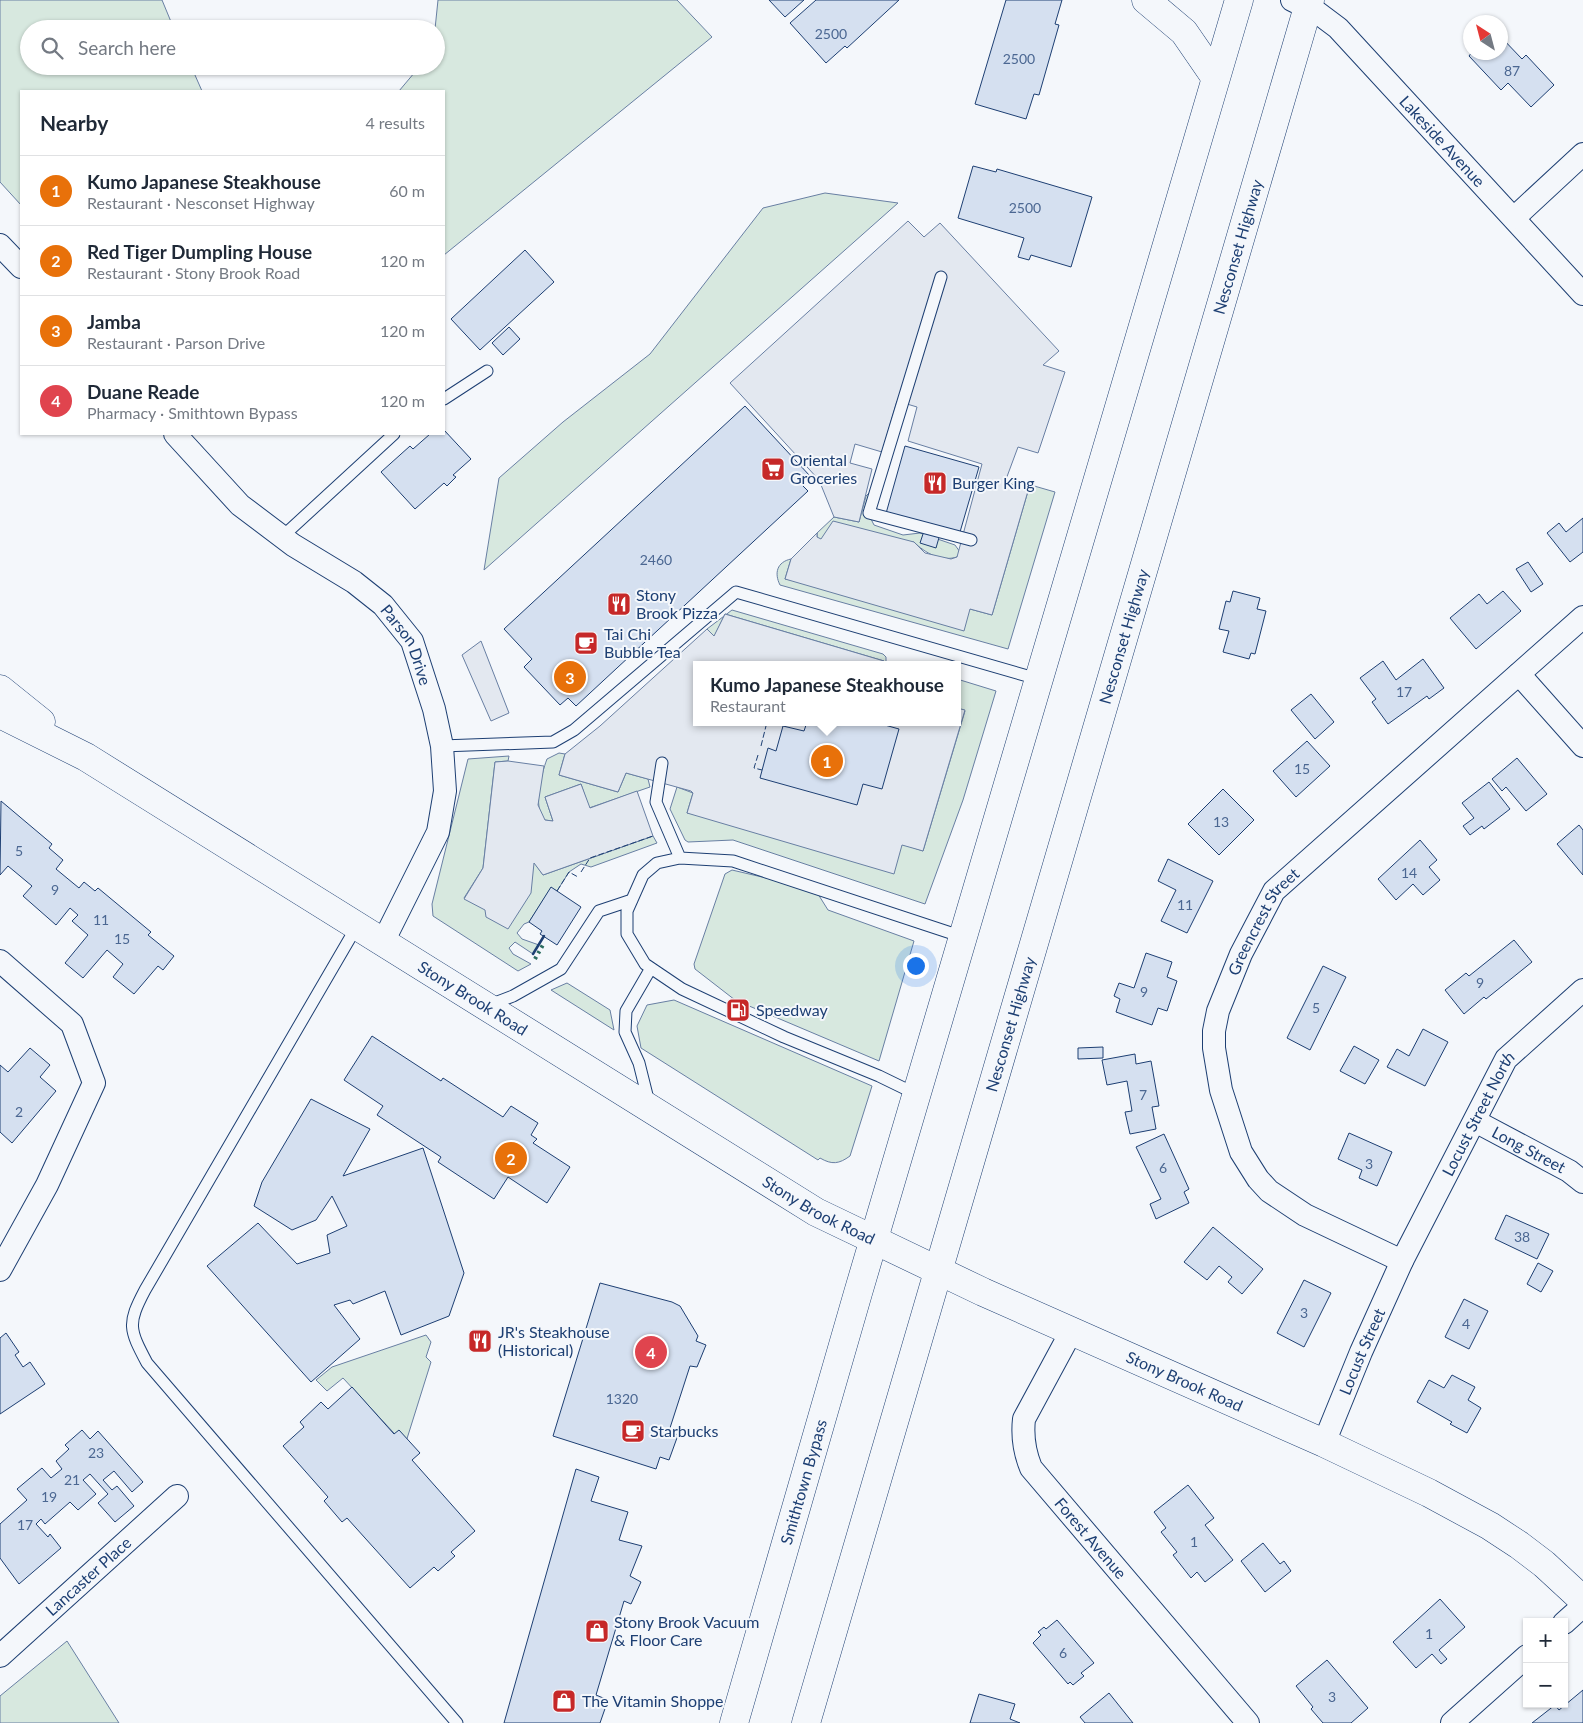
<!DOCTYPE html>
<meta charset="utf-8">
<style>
:root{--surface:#fff;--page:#f6f6f7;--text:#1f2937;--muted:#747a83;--line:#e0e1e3;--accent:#0b8043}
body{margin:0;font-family:Lato,sans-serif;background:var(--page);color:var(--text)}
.controls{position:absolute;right:15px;bottom:15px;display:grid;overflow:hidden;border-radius:0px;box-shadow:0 1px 4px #0004}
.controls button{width:45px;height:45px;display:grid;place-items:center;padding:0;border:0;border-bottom:1px solid var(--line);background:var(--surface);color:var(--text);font:25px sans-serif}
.compass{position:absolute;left:1463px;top:15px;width:45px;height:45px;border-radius:50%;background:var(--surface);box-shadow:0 1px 4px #0004;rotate:324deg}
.you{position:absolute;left:915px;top:965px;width:18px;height:18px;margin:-12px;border:4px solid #fff;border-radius:50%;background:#1a73e8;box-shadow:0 0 0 8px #1a73e833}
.badge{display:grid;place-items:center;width:32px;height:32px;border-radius:50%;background:var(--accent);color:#fff;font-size:16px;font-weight:700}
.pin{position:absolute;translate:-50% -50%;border:2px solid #fff;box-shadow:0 1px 5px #0006}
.popup{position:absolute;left:693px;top:661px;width:268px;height:65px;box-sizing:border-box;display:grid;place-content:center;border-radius:0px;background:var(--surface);filter:drop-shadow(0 1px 4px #0005);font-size:16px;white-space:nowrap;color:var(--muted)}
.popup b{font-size:19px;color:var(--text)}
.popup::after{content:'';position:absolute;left:50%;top:100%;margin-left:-10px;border:10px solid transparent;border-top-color:var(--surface)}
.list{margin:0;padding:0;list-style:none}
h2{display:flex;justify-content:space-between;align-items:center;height:65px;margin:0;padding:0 20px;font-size:21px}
h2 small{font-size:16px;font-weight:400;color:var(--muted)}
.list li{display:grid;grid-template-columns:32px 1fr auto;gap:15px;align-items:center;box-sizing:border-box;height:70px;padding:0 20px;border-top:1px solid var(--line)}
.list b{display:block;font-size:19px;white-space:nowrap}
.list p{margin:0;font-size:16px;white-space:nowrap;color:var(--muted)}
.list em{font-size:16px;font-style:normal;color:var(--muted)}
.icon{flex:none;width:28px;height:28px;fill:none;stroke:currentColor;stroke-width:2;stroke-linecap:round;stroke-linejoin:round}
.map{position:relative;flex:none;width:1583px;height:1723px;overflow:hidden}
.search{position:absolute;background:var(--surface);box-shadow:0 1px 4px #0004;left:20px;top:20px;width:425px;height:55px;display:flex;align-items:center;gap:12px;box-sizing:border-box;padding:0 18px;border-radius:28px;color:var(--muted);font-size:19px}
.panel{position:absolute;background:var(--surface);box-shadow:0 1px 4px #0004;left:20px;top:90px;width:425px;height:345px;border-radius:0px}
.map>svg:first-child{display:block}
.green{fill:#d7e8df;stroke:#687fa3}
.parking{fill:#e3e8f0;stroke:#687fa3}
.building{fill:#d5e0f0;stroke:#1d3f73}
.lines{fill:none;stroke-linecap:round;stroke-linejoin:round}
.service-casing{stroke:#1d3f73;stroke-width:13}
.minor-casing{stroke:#1d3f73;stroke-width:24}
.secondary-casing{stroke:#1d3f73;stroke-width:29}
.trunk-casing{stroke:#1d3f73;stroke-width:29}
.service{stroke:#f4f7fb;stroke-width:11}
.minor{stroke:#f4f7fb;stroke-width:22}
.secondary{stroke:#f4f7fb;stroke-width:28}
.trunk{stroke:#f4f7fb;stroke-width:28}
.hedge{stroke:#2c6c60;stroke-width:4;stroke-dasharray:2.5 4;stroke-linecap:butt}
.fence{stroke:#1d3f73;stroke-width:1;stroke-dasharray:6 2.5;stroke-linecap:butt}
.wall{stroke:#1d3f73;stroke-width:2.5}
.labels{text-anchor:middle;stroke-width:4;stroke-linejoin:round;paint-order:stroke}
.number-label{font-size:14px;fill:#4b6792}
.street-label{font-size:16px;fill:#1d3f73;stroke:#f4f7fb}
.poi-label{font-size:16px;fill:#1d3f73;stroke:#f4f7fb;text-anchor:start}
</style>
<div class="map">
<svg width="1583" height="1723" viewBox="0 0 1583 1723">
<rect width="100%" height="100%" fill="#f4f7fb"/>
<path class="green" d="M0 0H162L174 29H29V66H191L202 91H21V205L0 182Z
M438 0H677L712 37 444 255V91H399L420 66H436L435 29Z
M825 193 898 203 484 570 499 478 563 422 650 354 763 208Z
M1010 479 1055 492 1008 649 780 585C774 573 777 562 791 559L785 579 970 609 992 615 1028 491 1009 483Z
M869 493 872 495 868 513 874 525 903 535 920 533 955 545 960 552 957 557C941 562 925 553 914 542L820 540 817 538V533L834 517 859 522 866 496Z
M732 610 883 654 886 657V665H883L884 661 725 614 714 637 707 629Z
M957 679 996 691 963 800 925 904 733 840 688 842 685 840 670 809 677 787 693 793 687 813 902 844 923 851 965 711 957 708Z
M559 753 565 754 559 775 618 792 626 773 648 779 650 787 589 808 581 784 545 797 553 821 544 820C533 806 541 775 547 759Z
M509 756 508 761 495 762 483 868 464 898 534 862 543 875 653 836 657 843 591 867 581 864 569 872 557 891 551 888 529 922 524 924 517 933 522 939 539 945 533 954 515 942 509 948 513 954 531 964 518 971 433 916 432 904 468 759Z
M732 870 779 881 818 894 828 910 914 941 879 1061 735 1000 695 969 694 964 725 874Z
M567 983 610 1010 614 1030 551 990Z
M674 1000 872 1086 850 1156C839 1164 832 1165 820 1158L818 1160 641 1048 637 1026 647 1005Z
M426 1335 431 1342 426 1357 431 1362 405 1445 343 1378 327 1391 316 1380 332 1367Z
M67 1641 119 1723H0V1696Z"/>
<path class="parking" d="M908 221 924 237 940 223 1059 351 1043 365 1065 372 1038 453 1018 447 1005 482 1028 491 992 615 970 609 964 631 785 579 791 559 817 533V537L821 539 833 521 914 542 925 553 951 559 957 557 982 464 908 441 917 407 897 401 882 452 855 444 850 463 872 469 859 522 834 517 819 480 730 383Z
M725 614 884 661 883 665H697V722H957V708L965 710 923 851 902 845 894 874 687 813 693 793 691 791 626 773 618 792 559 775 565 754 600 726 707 629 714 636Z
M481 641 509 713 491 721 462 655Z
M508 761 544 766 538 805 545 820 553 821 545 797 581 784 590 808 637 791 653 836 543 875 534 863 531 893 508 929 486 917 485 910 464 899 483 868 495 762Z"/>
<path class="building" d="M769 0H804L785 17Z
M816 0H899L847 48 845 46 826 63 790 23Z
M1006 0H1062L1055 24 1059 25 1039 95 1034 94 1026 119 975 104Z
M1500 36 1522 59 1526 55 1554 85 1531 107 1508 83 1501 90 1469 56 1472 52H1500Z
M973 166 996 172 997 169 1092 197 1071 267 1031 255 1029 260 1018 257 1024 238 958 218Z
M525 250 554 282 480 350 451 319Z
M509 327 520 339 503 355 492 343Z
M745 406 810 476 801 484 808 491 576 706 568 698 560 705 524 667 532 659 504 629Z
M444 430 471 459 453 475 456 477 447 486 444 483 415 509 381 472 410 446 413 449 430 434H444Z
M905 446 979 467 960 532 942 527 936 548 920 543 925 528 885 517Z
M1583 518V552L1570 562 1547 533 1559 523 1566 532Z
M1528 562 1543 584 1531 592 1516 569Z
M1233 591 1260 598 1257 609 1266 611 1255 654 1251 653 1249 659 1223 652 1229 631 1219 629 1226 601 1230 602Z
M1503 591 1521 611 1476 649 1450 618 1479 594 1487 604Z
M1423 659 1444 688 1429 699 1427 696 1388 724 1372 702 1376 699 1360 678 1383 661 1396 680Z
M1311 694 1334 722 1315 739 1291 710Z
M807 722H874L899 729 882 789 863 784 857 805 760 778 768 748 776 751 783 726 804 731Z
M1307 741 1330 766 1296 797 1273 771Z
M1517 758 1547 794 1526 811 1506 787 1502 791 1492 779Z
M1489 782 1510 809 1484 829 1482 826 1470 835 1463 826 1474 818 1462 803Z
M1223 789 1254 820 1219 855 1188 824Z
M1 801 52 844 49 848 63 860 56 869 79 888 84 882 95 891 98 888 151 932 148 935 174 956 163 970 158 966 134 994 113 977 123 964 107 950 83 978 65 963 88 935 72 921 78 915 70 908 56 925 23 896 32 886 8 866 0 875Z
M1579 825 1583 830V875L1557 844Z
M1420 840 1437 860 1429 867 1440 880 1423 895 1413 884 1396 900 1378 879Z
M1168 859 1213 881 1187 933 1161 921 1176 890 1158 881Z
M551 887 581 907 557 945 540 934 542 931 529 922Z
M1514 940 1532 962 1486 999 1484 997 1464 1014 1445 990 1466 973 1469 976Z
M1146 953 1172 962 1167 977 1177 981 1167 1011 1158 1008 1152 1025 1116 1012 1120 999 1114 996 1119 983 1134 988Z
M1323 966 1346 977 1310 1050 1287 1038Z
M1423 1029 1448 1042 1425 1086 1387 1067 1397 1049 1409 1056Z
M372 1036 441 1081 443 1078 503 1117 511 1106 538 1123 531 1135 537 1139 533 1143 570 1167 547 1203 508 1177 494 1199 438 1162 441 1157 377 1115 383 1106 344 1080Z
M1354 1046 1379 1060 1365 1084 1340 1071Z
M1103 1047V1058L1078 1059V1048Z
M30 1048 50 1065 40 1077 56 1091 12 1143 0 1132V1065L8 1072Z
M1135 1054 1136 1064 1151 1061 1159 1106 1152 1107 1156 1129 1130 1134 1125 1112 1132 1111 1127 1081 1107 1085 1102 1060Z
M311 1099 370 1129 343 1176 423 1148 464 1273 449 1316 401 1335 385 1291 353 1304 350 1300 334 1305 360 1339 311 1382 207 1266 258 1223 297 1264 330 1253 327 1235 347 1226 332 1196 316 1220 292 1230 254 1206 262 1182Z
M1349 1133 1392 1152 1377 1186 1359 1178 1362 1170 1338 1159Z
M1164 1134 1189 1189 1184 1192 1189 1203 1156 1219 1150 1204 1161 1199 1136 1147Z
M1506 1215 1549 1234 1537 1259 1495 1239Z
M1213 1227 1263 1269 1242 1294 1228 1282 1232 1277 1219 1266 1207 1280 1184 1262Z
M1538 1263 1553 1271 1541 1292 1527 1284Z
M1304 1280 1331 1293 1304 1347 1277 1333Z
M600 1283 672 1302 680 1306 698 1336 696 1341 706 1345 697 1367 690 1366 669 1431 678 1435 669 1460 660 1457 656 1469 553 1436Z
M1464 1299 1488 1311 1469 1349 1445 1337Z
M6 1333 19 1352 15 1355 23 1367 30 1362 45 1384 0 1414V1338Z
M1452 1375 1475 1387 1468 1400 1481 1408 1467 1433 1450 1424 1452 1422 1417 1402 1429 1380 1444 1388Z
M352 1387 394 1434 399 1430 420 1453 412 1460 475 1531 451 1552 455 1556 438 1571 434 1567 410 1588 347 1518 342 1522 324 1501 328 1497 283 1446 304 1427 300 1422 321 1402 328 1409Z
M82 1430 90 1439 98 1431 143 1482 132 1492 114 1471 103 1480 112 1490 117 1486 134 1506 115 1522 98 1503 108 1494 90 1474 83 1480 96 1494 78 1510 70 1502 45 1524 41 1519 36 1524 48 1537 50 1534 61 1548 19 1584 0 1558V1524L27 1500 17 1489 42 1468 51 1478 62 1469 56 1461 69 1449 65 1445Z
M576 1469 599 1477 591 1501 628 1512 619 1540 642 1546 630 1576 641 1582 631 1604 624 1601 596 1695 608 1700 600 1723H504Z
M1188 1485 1214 1518 1205 1525 1233 1560 1205 1582 1197 1572 1191 1578 1173 1555 1177 1552 1161 1532 1166 1528 1154 1512Z
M1263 1543 1280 1564 1284 1561 1291 1571 1265 1592 1241 1561Z
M1440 1599 1465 1627 1439 1650 1447 1659 1441 1664 1432 1654 1416 1668 1393 1642Z
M1057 1620 1094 1663 1081 1673 1084 1676 1073 1685 1070 1682 1068 1684 1033 1643 1041 1635 1038 1632 1044 1627 1046 1629Z
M1327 1660 1368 1708 1351 1723H1323L1311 1709 1313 1707 1296 1686Z
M1583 1690V1723H1532L1555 1705 1559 1710Z
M1109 1693 1133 1723H1085L1080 1717Z
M979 1694 1015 1704 1010 1719 1020 1723H970Z"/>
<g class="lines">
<g class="service-casing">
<path id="service" d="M941 277 869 513 971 540
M444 399 487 371
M282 537 394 434
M442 746 553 742 574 730 736 592 1038 679
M662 763 656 802 680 858
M357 926 145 1290C127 1324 129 1329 147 1363L457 1723
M487 1006 513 996 561 969 599 911 632 900
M916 1094 879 1076 784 1037 682 989 645 964 627 934V911L643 875 657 863 680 858 733 861 963 937
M649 1103 639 1063 625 1032 626 1011 651 968"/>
</g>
<g class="minor-casing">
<g id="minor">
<path id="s1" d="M1292 0 1318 13 1338 28 1583 294"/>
<path d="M1514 218 1583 154"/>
<path d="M0 245 21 267"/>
<path id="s2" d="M175 434 240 505 293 545 354 582 383 605 412 641 434 709 442 746 445 791 438 832 383 942"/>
<path d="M1519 674 1583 746"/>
<path d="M0 961 72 1024 94 1083 47 1185 0 1270"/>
<path id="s3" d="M1475 1121 1569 1171 1583 1182"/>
<path id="s4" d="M1402 1261 1305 1215 1269 1191 1258 1179 1241 1152 1221 1090 1214 1048V1031L1218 1011 1241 954 1274 891 1583 617"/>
<path id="s5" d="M1071 1332 1024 1419C1022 1437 1024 1451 1031 1468L1248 1723"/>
<path id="s6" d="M1324 1443 1361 1352 1402 1261 1506 1059 1583 990"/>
<path d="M1564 1623 1583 1606"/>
<path id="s7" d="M0 1656 177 1496"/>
<path d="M1452 1723 1527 1656"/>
</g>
</g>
<g class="secondary-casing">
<g id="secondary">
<path d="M0 689 41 722"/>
<path id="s8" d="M0 714 86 757 816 1212 983 1292 1324 1443 1429 1493 1490 1526 1519 1545 1544 1564 1583 1600"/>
</g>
</g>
<g class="trunk-casing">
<g id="trunk">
<path d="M1146 0 1184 32 1215 77"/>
<path id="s9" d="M734 1723 858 1293 1239 0"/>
<path id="s10" d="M806 1723 1310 0"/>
</g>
</g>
<use href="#service" class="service"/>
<use href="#minor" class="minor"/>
<use href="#secondary" class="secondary"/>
<use href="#trunk" class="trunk"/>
<path class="hedge" d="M535 959 544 943"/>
<path class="fence" d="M781 722 785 723 784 726
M761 746 767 722
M758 755 754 768 762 770
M581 872 590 858 653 836
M557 891 569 872 578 877"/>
<path class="wall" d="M533 954 544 936"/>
</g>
<defs>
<g id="supermarket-square" transform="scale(1.25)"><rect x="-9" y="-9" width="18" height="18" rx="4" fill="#c62828" stroke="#f4f7fb"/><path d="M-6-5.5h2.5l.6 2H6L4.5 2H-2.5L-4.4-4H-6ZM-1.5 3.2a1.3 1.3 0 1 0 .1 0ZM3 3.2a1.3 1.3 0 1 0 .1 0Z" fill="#fff"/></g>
<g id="restaurant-square" transform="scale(1.25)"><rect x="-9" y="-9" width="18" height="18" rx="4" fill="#c62828" stroke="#f4f7fb"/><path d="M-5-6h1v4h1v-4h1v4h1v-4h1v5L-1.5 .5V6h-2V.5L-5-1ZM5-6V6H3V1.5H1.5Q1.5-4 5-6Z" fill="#fff"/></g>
<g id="cafe-square" transform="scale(1.25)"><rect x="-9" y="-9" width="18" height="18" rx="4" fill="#c62828" stroke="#f4f7fb"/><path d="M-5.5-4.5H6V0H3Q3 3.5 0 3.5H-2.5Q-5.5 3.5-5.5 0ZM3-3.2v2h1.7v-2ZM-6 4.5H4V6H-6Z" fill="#fff"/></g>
<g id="fuel-square" transform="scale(1.25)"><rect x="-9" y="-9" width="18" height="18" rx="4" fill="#c62828" stroke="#f4f7fb"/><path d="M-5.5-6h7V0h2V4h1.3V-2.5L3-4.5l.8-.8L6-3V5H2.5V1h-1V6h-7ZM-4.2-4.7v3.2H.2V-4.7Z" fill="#fff"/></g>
<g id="shop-square" transform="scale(1.25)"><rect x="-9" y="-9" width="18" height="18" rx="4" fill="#c62828" stroke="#f4f7fb"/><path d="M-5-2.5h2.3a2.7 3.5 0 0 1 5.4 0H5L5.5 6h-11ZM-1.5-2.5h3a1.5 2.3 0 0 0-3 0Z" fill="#fff"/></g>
</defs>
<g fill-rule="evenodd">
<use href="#supermarket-square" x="773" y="469"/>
<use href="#restaurant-square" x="935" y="483"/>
<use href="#restaurant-square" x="619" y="604"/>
<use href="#cafe-square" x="586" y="643"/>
<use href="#fuel-square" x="738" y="1010"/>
<use href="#restaurant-square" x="480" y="1341"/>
<use href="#cafe-square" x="633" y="1431"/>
<use href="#shop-square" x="597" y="1631"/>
<use href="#shop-square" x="564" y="1701"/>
</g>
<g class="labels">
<g class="number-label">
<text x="831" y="39">2500</text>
<text x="1019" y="64">2500</text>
<text x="1512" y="76">87</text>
<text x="1025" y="213">2500</text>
<text x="656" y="565">2460</text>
<text x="1404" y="697">17</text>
<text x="1302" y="774">15</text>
<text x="1221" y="827">13</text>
<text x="19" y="856">5</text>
<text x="1409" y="878">14</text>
<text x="55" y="895">9</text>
<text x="1185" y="910">11</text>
<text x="101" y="925">11</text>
<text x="122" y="944">15</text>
<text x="1480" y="988">9</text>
<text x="1144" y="997">9</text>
<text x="1316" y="1013">5</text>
<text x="1143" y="1100">7</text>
<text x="19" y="1117">2</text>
<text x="1369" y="1169">3</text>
<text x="1163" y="1173">6</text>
<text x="1522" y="1242">38</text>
<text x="1304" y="1318">3</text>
<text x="1466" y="1329">4</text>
<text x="622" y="1404">1320</text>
<text x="96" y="1458">23</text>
<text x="72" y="1485">21</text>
<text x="49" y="1502">19</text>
<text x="25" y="1530">17</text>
<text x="1194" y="1547">1</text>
<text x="1429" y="1639">1</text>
<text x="1063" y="1658">6</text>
<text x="1332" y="1702">3</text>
</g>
<g class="street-label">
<text dy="6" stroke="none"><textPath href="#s1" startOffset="208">Lakeside Avenue</textPath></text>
<text dy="6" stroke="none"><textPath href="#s10" startOffset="1538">Nesconset Highway</textPath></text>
<text dy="6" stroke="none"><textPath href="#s10" startOffset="1132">Nesconset Highway</textPath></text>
<text dy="6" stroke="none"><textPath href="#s2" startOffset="318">Parson Drive</textPath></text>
<text dy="6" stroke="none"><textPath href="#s4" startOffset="445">Greencrest Street</textPath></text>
<text dy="6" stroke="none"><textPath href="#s8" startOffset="552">Stony Brook Road</textPath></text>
<text dy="6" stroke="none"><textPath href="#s10" startOffset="728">Nesconset Highway</textPath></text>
<text dy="6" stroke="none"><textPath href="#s6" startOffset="364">Locust Street North</textPath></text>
<text dy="6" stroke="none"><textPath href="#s3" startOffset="61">Long Street</textPath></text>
<text dy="6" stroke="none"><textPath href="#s8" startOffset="958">Stony Brook Road</textPath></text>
<text dy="6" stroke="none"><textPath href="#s6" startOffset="99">Locust Street</textPath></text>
<text dy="6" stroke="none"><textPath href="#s8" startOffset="1362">Stony Brook Road</textPath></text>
<text dy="6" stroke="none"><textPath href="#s9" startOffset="251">Smithtown Bypass</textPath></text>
<text dy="6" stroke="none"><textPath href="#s5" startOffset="241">Forest Avenue</textPath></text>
<text dy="6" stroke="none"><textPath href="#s7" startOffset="119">Lancaster Place</textPath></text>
</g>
<g class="poi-label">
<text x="790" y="466">Oriental<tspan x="790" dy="18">Groceries</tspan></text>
<text x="952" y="489">Burger King</text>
<text x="636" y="601">Stony<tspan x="636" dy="18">Brook Pizza</tspan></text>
<text x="604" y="640">Tai Chi<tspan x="604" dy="18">Bubble Tea</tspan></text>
<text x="756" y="1016">Speedway</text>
<text x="498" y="1338">JR's Steakhouse<tspan x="498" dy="18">(Historical)</tspan></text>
<text x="650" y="1437">Starbucks</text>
<text x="614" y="1628">Stony Brook Vacuum<tspan x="614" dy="18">&amp; Floor Care</tspan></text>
<text x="582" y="1707">The Vitamin Shoppe</text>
</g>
</g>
</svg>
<div class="controls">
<button>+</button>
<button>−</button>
</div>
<svg class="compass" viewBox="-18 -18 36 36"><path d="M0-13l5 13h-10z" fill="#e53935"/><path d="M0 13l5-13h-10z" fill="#747a83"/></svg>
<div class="you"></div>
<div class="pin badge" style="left:827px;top:761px;background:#e8710a">1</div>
<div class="popup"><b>Kumo Japanese Steakhouse</b>Restaurant</div>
<div class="pin badge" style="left:511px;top:1158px;background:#e8710a">2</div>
<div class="pin badge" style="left:570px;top:677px;background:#e8710a">3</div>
<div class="pin badge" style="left:651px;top:1352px;background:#e0444e">4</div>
<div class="search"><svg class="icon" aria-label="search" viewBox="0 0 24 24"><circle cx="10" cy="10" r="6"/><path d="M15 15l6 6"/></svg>Search here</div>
<section class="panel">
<h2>Nearby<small>4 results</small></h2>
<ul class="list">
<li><span class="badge" style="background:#e8710a">1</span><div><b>Kumo Japanese Steakhouse</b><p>Restaurant · Nesconset Highway</p></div><em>60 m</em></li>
<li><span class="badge" style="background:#e8710a">2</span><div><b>Red Tiger Dumpling House</b><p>Restaurant · Stony Brook Road</p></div><em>120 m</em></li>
<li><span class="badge" style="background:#e8710a">3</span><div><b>Jamba</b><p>Restaurant · Parson Drive</p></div><em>120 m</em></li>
<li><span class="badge" style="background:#e0444e">4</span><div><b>Duane Reade</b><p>Pharmacy · Smithtown Bypass</p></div><em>120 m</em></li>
</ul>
</section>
</div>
